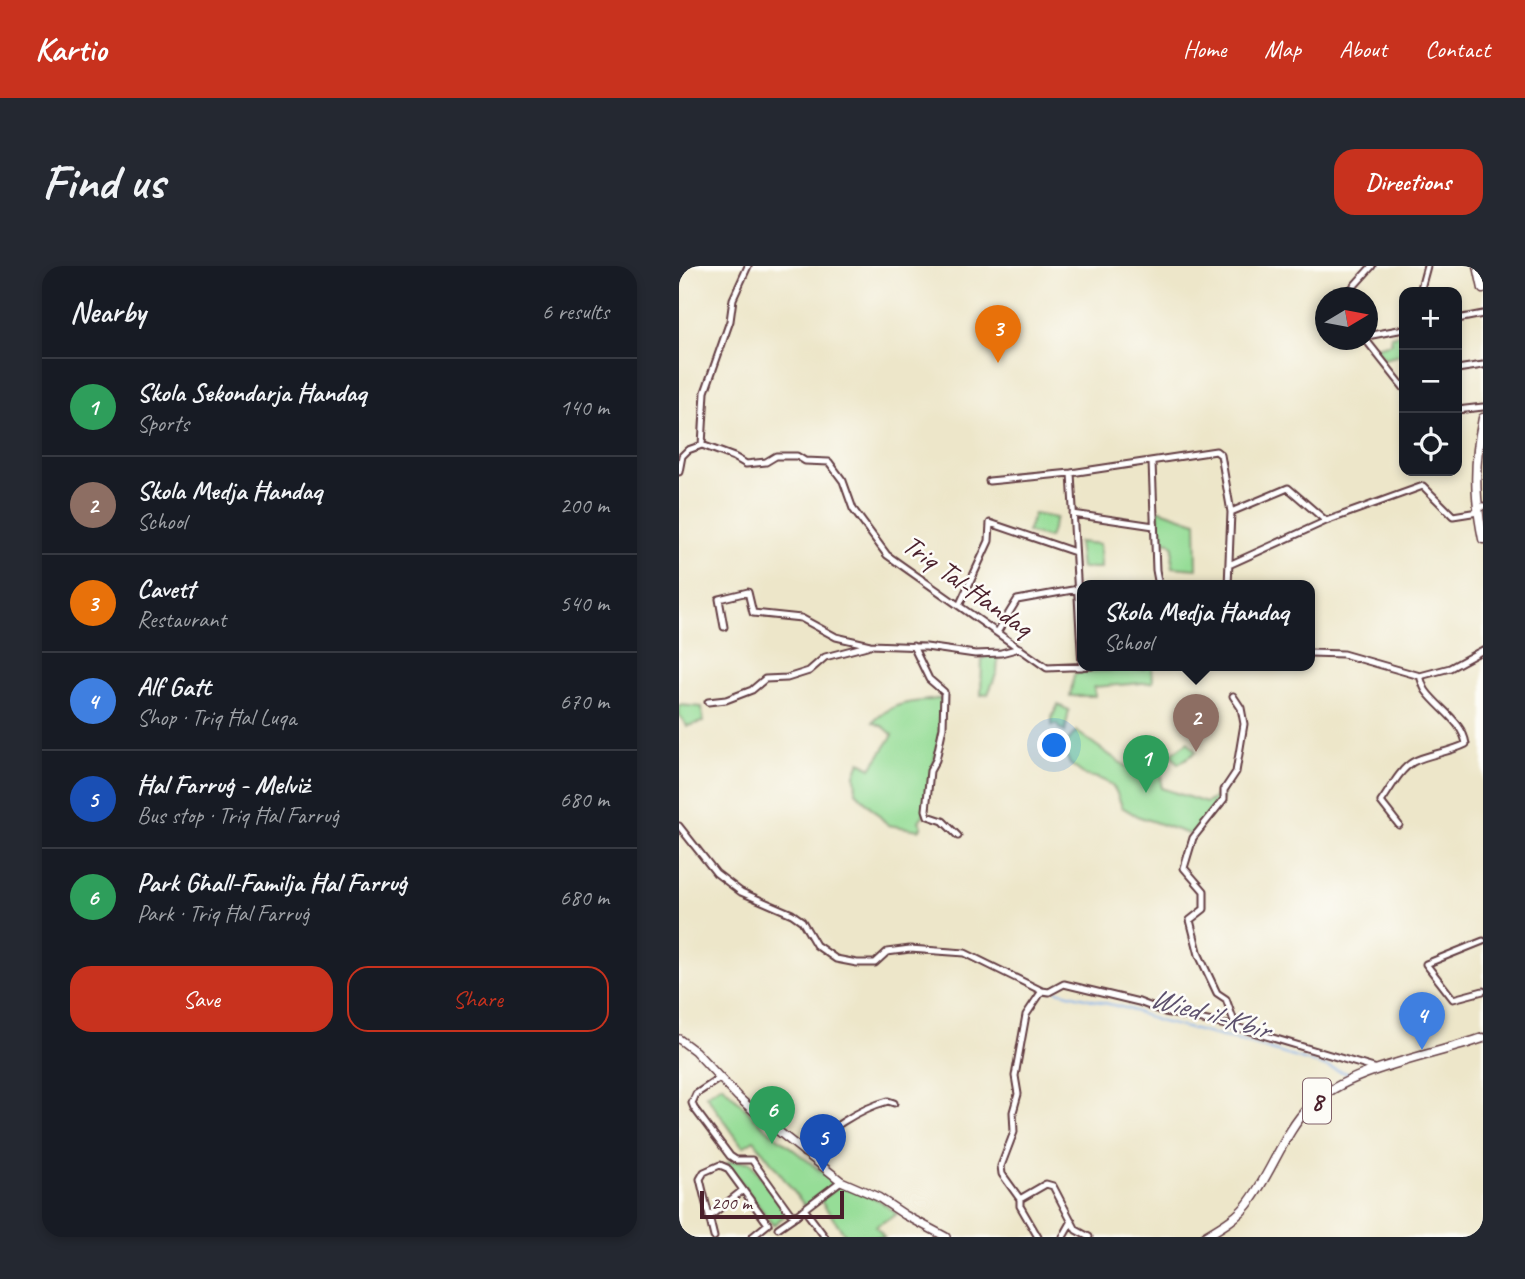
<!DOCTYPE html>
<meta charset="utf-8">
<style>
:root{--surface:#171b24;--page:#242831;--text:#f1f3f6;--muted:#9ea1a6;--line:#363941;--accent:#c8321e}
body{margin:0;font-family:Caveat,sans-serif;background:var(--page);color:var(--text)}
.controls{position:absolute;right:21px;top:21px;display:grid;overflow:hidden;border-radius:14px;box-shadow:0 4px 10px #0003}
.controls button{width:63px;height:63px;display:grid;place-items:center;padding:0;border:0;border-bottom:2px solid var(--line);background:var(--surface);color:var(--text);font:35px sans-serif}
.compass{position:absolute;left:636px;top:21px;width:63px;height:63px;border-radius:50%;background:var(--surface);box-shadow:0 4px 10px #0003;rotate:80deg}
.scale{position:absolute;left:21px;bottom:18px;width:144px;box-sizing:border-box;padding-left:7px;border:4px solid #4a1f2b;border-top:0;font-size:19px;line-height:24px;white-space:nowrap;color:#4a1f2b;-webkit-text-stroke:5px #fdfcf7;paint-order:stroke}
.you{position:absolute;left:376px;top:480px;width:24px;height:24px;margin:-18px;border:5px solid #fff;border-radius:50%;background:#1a73e8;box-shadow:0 0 0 10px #1a73e833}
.badge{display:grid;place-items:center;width:46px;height:46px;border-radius:50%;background:var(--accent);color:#fff;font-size:23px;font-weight:700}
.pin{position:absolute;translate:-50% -58px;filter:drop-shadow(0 2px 4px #0008)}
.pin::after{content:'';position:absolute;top:37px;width:24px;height:21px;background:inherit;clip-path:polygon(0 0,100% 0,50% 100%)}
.popup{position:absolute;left:398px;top:314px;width:238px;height:91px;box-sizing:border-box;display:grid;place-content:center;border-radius:14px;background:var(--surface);filter:drop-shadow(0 2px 5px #0005);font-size:23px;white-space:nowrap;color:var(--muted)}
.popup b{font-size:26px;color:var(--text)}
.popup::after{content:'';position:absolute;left:50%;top:100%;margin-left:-14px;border:14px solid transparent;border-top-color:var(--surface)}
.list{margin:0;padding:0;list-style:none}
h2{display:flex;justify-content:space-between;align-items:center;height:91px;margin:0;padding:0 28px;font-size:30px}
h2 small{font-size:23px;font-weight:400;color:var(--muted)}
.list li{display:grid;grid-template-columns:46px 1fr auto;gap:21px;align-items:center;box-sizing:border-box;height:98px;padding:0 28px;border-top:2px solid var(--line)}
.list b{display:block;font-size:26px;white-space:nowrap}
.list p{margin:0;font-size:23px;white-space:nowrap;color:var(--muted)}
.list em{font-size:23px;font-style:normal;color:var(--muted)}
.actions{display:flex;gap:14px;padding:21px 28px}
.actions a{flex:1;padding:16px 0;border:2px solid var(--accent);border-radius:21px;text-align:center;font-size:24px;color:var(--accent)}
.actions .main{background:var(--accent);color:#fff}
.icon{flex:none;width:38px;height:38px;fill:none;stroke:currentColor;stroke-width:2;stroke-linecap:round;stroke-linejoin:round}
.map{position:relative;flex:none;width:804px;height:971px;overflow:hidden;border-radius:21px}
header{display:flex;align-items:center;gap:42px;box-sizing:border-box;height:98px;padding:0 35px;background:var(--accent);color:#fff}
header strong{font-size:33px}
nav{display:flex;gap:38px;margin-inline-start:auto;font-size:24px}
.intro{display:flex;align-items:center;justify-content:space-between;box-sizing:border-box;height:168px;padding:0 42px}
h1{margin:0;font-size:49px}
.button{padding:18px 32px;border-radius:21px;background:var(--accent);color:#fff;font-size:24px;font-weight:700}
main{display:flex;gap:42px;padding:0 42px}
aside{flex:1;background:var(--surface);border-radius:21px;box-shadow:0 4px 10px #0003}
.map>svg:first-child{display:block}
.green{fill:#96dd97;stroke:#707e61;stroke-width:2}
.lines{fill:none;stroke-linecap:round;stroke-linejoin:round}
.stream{stroke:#80afea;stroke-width:2}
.minor-casing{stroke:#623d43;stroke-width:9}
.major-casing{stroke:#623d43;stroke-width:10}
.highway-casing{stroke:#623d43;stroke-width:11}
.minor{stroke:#fff;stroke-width:5}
.major{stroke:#fff;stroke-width:7}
.highway{stroke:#fff;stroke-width:8}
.labels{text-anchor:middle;stroke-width:5;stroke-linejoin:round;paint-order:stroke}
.shield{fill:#fdfcf7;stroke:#806168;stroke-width:2}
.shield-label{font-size:26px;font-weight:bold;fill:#4a1f2b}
.street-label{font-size:28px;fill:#4a1f2b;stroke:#fdfcf7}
.water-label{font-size:30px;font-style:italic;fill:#5d516e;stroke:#fdfcf7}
</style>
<header>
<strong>Kartio</strong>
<nav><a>Home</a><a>Map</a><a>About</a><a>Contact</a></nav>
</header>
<div class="intro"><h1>Find us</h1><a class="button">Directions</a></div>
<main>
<aside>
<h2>Nearby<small>6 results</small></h2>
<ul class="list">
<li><span class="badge" style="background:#2e9e5b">1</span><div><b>Skola Sekondarja Ħandaq</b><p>Sports</p></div><em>140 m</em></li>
<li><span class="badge" style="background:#8d6e63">2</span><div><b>Skola Medja Ħandaq</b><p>School</p></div><em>200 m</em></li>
<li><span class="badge" style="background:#e8710a">3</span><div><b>Cavett</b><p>Restaurant</p></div><em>540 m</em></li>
<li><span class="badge" style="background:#3f7fe0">4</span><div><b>Alf Gatt</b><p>Shop · Triq Ħal Luqa</p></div><em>670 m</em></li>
<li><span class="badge" style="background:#1a4fb4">5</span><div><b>Ħal Farruġ - Melviż</b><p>Bus stop · Triq Ħal Farruġ</p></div><em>680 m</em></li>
<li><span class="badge" style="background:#2e9e5b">6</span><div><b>Park Għall-Familja Ħal Farruġ</b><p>Park · Triq Ħal Farruġ</p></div><em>680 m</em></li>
</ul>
<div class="actions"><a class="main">Save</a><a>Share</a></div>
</aside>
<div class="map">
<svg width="804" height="971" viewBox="0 0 804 971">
<rect width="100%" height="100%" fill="#fdfcf7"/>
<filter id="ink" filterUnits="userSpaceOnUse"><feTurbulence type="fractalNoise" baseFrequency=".0143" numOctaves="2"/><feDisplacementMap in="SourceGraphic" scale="14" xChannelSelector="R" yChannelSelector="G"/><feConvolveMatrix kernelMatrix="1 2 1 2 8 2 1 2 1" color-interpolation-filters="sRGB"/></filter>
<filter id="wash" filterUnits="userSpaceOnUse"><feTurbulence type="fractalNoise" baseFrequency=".00686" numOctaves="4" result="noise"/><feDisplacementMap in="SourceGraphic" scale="28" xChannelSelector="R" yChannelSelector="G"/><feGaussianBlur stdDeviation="1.57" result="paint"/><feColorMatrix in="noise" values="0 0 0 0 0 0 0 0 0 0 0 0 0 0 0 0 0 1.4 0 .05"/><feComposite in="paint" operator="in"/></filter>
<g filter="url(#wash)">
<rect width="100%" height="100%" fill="#ede6c9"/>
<path class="green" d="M725 67V88L705 93 696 81 713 77 712 70Z
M479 243 517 256 518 303 493 301 494 280 490 276 484 275 480 266Z
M355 248 377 252 370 272 348 266Z
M399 276 421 278 422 302H402Z
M316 389 319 393 318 406 309 428 302 429 303 392Z
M473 400 474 416 415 421 416 430H391L395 409 402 406 463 403Z
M263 432 261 466 245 548 240 555 243 560 240 564 209 559 177 526 176 509 181 496 192 502 214 469 205 461 194 456C220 432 232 438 263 432Z
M0 439 23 441 24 456 8 460 0 449Z
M379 439 390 444 386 466 380 462 378 458 373 460V451Z
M397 465 449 502H466L479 491 483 497 482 522 527 537 533 534 543 522 544 533 513 569 458 550 443 541C437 523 436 518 418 512 414 511 411 510 407 510L391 498 384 482Z
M509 476 517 486 499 498 492 488Z
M43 819 83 859 157 917 126 940 75 874 64 881 27 829Z
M53 895 71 896 108 948 94 959 48 897Z
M161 919 200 934 218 948 197 960 205 971H168L141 934Z"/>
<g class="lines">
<path class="stream" d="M378 725 450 743 479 755 569 777 671 808"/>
</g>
</g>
<g filter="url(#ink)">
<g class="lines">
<g class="minor-casing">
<path id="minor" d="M741 26 748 0
M664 32 693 0
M778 53 804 48
M688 70 725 63
M687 74 725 122
M778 103 804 99
M778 144 804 141
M23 179 26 126 51 55 54 33 69 0
M473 196 477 304 480 320
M0 206 3 190 9 184 23 179 55 191 67 198 87 196 97 190H118L126 195 150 196 164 215 174 243 208 289 368 402 413 400
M392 207 403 401
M310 215 392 207 537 185 542 189 552 246 549 320
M803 241 804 240
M552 246 609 222 647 255
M394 248 475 260
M550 299 647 255 744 220 774 250 799 246
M280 340 310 275 311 257 396 286
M45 361 40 333 69 326 74 347 122 352 157 371 191 379 247 381 296 388 322 387 341 382
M319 365 338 334 399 323
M234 380 250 413 265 426 264 461 257 494 251 505 247 544 249 550 264 555 279 570
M631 387 664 388 741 410 771 402 804 384
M554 430 562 442 565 458 557 506 545 524V533L514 572 505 602 525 625V643L511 654 520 689 538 727 547 733 557 761
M29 436 47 434 73 424 86 413 108 412 130 405 146 391 188 380
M720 559 702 536C711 524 720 504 734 496 749 488 769 487 787 478 784 456 759 442 747 425 744 421 743 415 741 410
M0 560 37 607 62 626 113 648 123 655 137 679 157 693 178 697H196L208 686 231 683 286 687 363 725 370 726 385 718 460 736 486 746 557 761 698 803
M804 675 747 698 774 733 804 725
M41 812 17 828 13 837 15 842 51 890 57 894H73L111 947 118 949 125 943 146 971
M125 887C147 865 179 843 209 835L215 837
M341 933 367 918 374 920 397 964 410 971
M125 943 162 915
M30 951 64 924
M99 962 118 949
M35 971 21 913 25 906 41 899 48 902 89 958 73 971
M359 971 341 940V933L323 908 322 900 335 866 334 846 339 828 336 810 347 749 363 725
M384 971 393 955"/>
</g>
<g class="major-casing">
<path id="major" d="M0 773 16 785 59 831 79 849 162 915 199 931 226 949 267 971"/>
</g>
<g class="highway-casing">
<path id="highway" d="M799 0 804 23
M804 152C795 196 795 229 804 273
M525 971C542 961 560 951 571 935 593 906 605 866 631 840 670 802 753 790 804 772"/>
</g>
<use href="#minor" class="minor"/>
<use href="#major" class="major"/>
<use href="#highway" class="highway"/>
</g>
</g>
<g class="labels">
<rect class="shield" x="624" y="812.5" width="28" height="45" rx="5"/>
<g class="shield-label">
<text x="638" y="844">8</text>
</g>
<g class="street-label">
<text transform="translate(289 319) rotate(36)" y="10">Triq Tal-Ħandaq</text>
</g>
<g class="water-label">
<text transform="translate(531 747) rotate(16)" y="10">Wied il-Kbir</text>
</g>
</g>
</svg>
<div class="controls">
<button>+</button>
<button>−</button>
<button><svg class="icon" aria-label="locate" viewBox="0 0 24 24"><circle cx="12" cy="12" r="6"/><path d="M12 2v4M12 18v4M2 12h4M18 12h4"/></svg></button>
</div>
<svg class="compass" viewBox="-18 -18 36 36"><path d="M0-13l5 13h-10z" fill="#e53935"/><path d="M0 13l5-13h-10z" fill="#9ea1a6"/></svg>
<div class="scale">200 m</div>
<div class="you"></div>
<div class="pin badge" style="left:467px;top:527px;background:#2e9e5b">1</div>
<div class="pin badge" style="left:517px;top:486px;background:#8d6e63">2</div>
<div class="popup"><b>Skola Medja Ħandaq</b>School</div>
<div class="pin badge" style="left:319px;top:97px;background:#e8710a">3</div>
<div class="pin badge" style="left:743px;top:784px;background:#3f7fe0">4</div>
<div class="pin badge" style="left:144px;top:906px;background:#1a4fb4">5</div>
<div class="pin badge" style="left:93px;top:878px;background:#2e9e5b">6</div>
</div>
</main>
